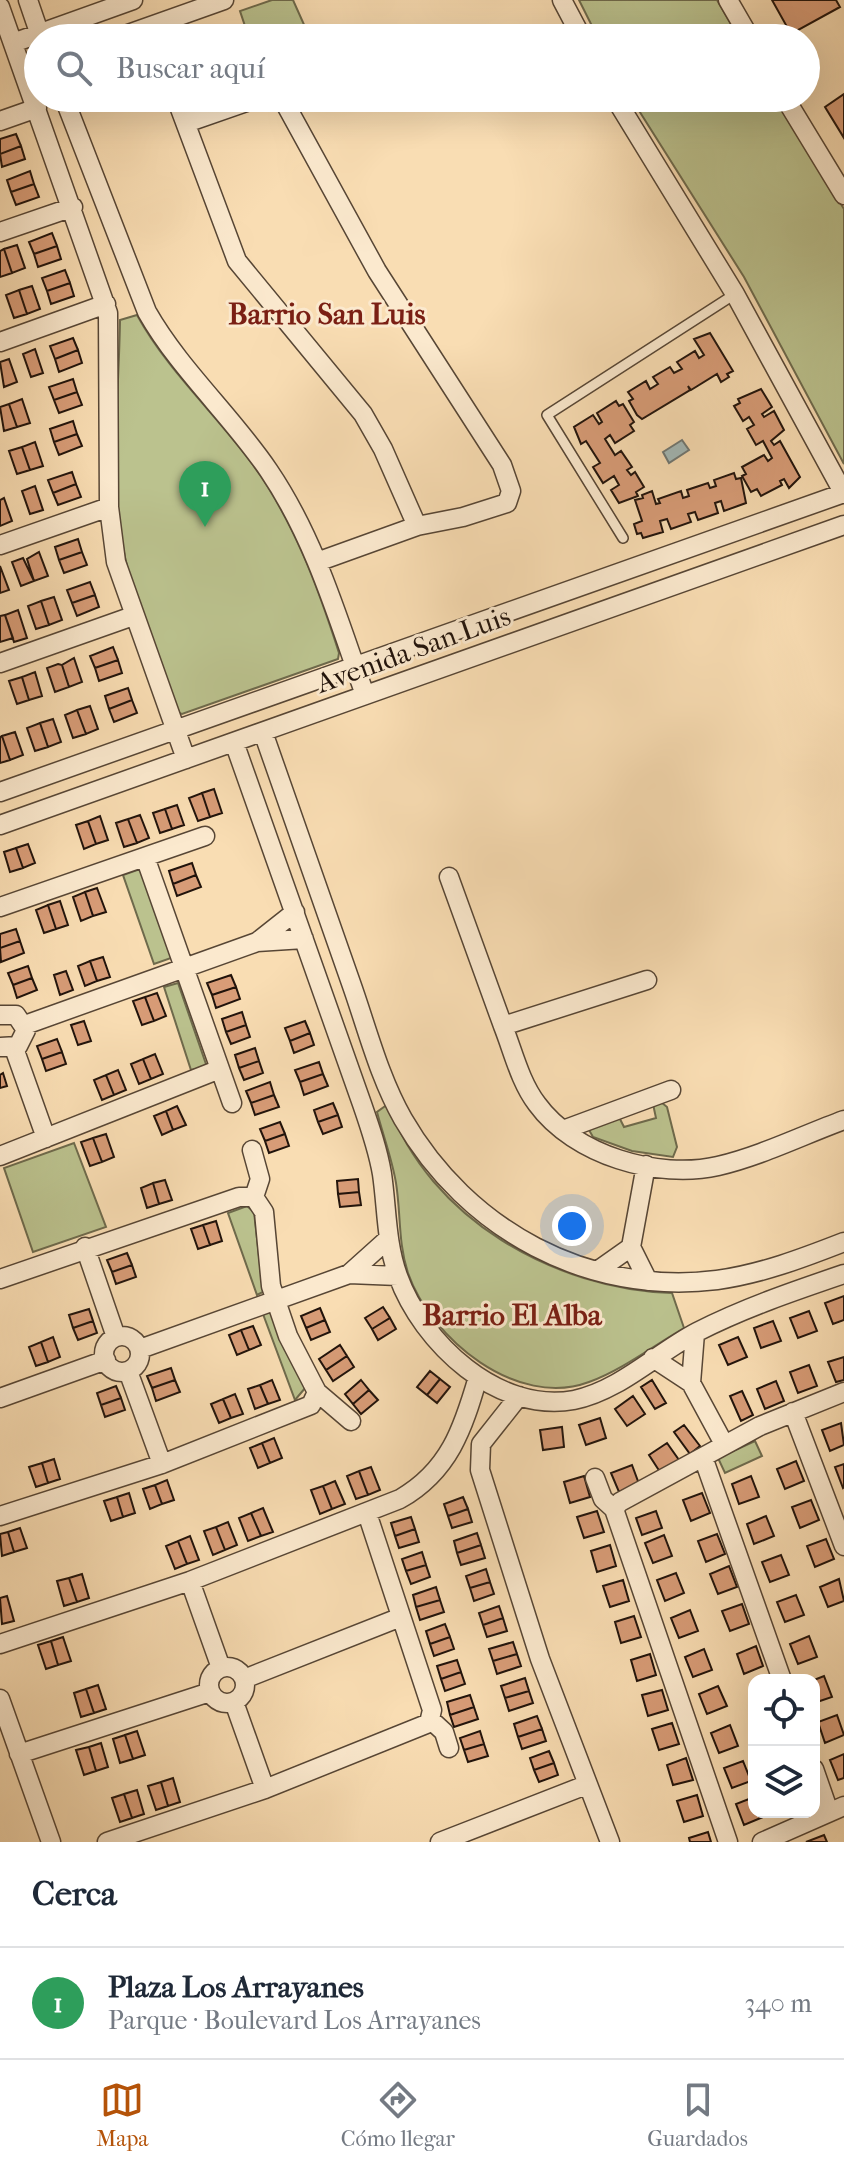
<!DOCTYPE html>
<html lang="es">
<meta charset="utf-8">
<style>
:root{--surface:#fff;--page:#f2f2f3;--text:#1f2937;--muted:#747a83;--line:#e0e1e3;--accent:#b45309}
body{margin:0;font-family:"IM FELL French Canon",serif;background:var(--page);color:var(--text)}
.controls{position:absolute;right:24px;bottom:24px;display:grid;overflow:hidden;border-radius:16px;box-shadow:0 8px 32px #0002}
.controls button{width:72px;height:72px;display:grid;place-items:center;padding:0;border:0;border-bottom:2px solid var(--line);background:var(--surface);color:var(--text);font:40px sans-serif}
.you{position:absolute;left:572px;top:1226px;width:28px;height:28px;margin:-20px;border:6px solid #fff;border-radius:50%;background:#1a73e8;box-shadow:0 0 0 12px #1a73e833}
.badge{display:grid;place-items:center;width:52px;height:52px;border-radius:50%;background:var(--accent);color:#fff;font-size:26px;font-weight:700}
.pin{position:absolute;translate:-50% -66px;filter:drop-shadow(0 2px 4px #0008)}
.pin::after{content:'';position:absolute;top:42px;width:28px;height:24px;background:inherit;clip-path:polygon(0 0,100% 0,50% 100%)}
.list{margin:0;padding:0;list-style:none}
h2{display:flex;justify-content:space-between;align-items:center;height:104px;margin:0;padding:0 32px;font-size:34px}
h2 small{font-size:26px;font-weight:400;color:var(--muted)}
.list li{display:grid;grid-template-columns:52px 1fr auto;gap:24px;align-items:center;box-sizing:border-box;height:112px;padding:0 32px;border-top:2px solid var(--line)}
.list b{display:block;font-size:30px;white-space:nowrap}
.list p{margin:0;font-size:26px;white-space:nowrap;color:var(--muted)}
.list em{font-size:26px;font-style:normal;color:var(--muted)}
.icon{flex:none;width:44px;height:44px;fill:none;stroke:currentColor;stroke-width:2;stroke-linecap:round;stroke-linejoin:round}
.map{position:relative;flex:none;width:844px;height:1842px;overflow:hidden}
.search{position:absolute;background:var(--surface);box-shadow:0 8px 32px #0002;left:24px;right:24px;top:24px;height:88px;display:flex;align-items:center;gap:20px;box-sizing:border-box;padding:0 28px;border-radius:44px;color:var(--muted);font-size:30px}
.sheet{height:216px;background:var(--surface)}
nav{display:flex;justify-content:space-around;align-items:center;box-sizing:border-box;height:112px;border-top:2px solid var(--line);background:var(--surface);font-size:22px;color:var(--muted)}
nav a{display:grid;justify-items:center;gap:4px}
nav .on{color:var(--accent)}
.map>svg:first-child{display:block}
.green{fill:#bbc28e;stroke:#6e6a4c;stroke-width:2}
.water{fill:#a3b9b8;stroke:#6f7773;stroke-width:2}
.building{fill:#d89c77;stroke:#21130b;stroke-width:2}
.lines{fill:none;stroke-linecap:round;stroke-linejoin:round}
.lane-casing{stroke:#574635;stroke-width:12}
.street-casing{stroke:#574635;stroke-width:21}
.lane{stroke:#fbe9ce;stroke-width:9}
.street{stroke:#fbe9ce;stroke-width:18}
.labels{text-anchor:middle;stroke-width:6;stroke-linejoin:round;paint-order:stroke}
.street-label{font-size:28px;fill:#21130b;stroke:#fbe9ce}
.neighbourhood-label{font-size:30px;font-weight:bold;fill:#7a1f14;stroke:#fbe9ce}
</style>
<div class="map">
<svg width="844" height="1842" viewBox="0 0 844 1842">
<rect width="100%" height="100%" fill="#f9ddb3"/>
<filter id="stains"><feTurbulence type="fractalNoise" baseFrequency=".0025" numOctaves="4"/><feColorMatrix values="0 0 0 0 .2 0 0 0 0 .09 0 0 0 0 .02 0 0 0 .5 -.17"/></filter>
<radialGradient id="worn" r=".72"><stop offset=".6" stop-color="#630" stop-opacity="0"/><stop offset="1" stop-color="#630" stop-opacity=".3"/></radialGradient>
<path class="green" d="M272 0H293L310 38H249L240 11Z
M579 0H717L739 38H598Z
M631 98H775L844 209V464L744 277Z
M137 315C167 370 216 414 253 465 294 522 318 587 339 653L338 659 182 714 176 712C157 656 131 599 122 541 110 469 119 392 120 320Z
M140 869 174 957 154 964 123 875Z
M178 983 207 1067 191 1070 164 987Z
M661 1102 667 1107 677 1147 673 1157 632 1151 593 1137 589 1130 619 1117 624 1127 656 1118 653 1104Z
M388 1104C430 1219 554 1289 672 1293L684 1328C653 1346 622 1370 589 1382 517 1409 431 1339 408 1273 398 1243 401 1214 396 1183 392 1159 383 1135 377 1112Z
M74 1143 106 1227 33 1252 4 1168Z
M247 1206 254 1212 263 1292 257 1295 228 1213Z
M271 1310 306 1387 295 1400 263 1314Z
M755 1441 762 1456 725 1473 718 1458Z"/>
<path class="water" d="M682 440 689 450 669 463 663 452Z"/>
<path class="building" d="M772 0H836L840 7 791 34Z
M844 94V138L825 107Z
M16 134 21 146 0 154V139Z
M21 146 25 159 2 167 0 154Z
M30 171 34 184 11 192 7 180Z
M34 184 39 197 16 205 11 192Z
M52 233 57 246 34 254 29 242Z
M17 245 25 268 12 273 4 249Z
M57 246 61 259 38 267 34 254Z
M4 249 12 273 0 277V251Z
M65 270 70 283 47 291 42 278Z
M70 283 74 296 51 304 47 291Z
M32 286 40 309 27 314 19 290Z
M19 290 27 314 14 318 6 295Z
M710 333 733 371 727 374 729 377 721 382 717 374 691 390 688 386 690 390 642 419 637 415 629 401 633 399 628 392 646 381 650 389 658 384 653 377 670 367 674 373 682 369 677 362 695 351 699 358 704 355 694 339Z
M73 338 78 350 55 359 50 346Z
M35 349 43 373 31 377 23 354Z
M78 350 82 363 59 372 55 359Z
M9 359 17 382 4 387 0 362Z
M73 379 77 392 54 400 49 387Z
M761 389 772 407 762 414 764 417 774 411 784 430 771 441 774 445 780 441 800 477 789 488 784 479 780 481 782 485 761 496 757 489 751 492 742 476 746 474 742 467 764 455 768 461 772 458 763 441 756 445 747 429 754 425 749 417 743 421 734 406 740 403 738 399Z
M77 392 82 405 59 413 54 400Z
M22 399 30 423 17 427 9 404Z
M616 401 619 406 623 404 634 422 630 425 634 431 615 443 610 435 605 439 615 455 621 451 632 467 627 470 631 475 635 472 644 487 636 492 638 496 619 503 611 490 619 485 614 476 603 483 593 467 600 463 586 441 581 444 574 427 593 415 599 424 602 422 597 413Z
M9 404 17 427 4 431 0 407Z
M73 421 77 434 54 442 50 429Z
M77 434 82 446 59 455 54 442Z
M35 442 43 466 30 470 22 447Z
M22 447 30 470 17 474 9 451Z
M72 472 76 484 53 493 48 480Z
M734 473 736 479 741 478 746 503 724 511 721 501 715 503 718 513 698 520 695 512 688 514 691 522 671 529 667 519 660 521 663 532 643 538 641 533 637 534 634 524 642 521 635 500 643 498 642 495 652 491 656 504 660 503 658 499 681 491 683 498 689 496 687 490 708 483 710 488 716 486 714 480Z
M76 484 81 497 58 505 53 493Z
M35 486 43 510 30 514 22 491Z
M4 498 12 521 0 526V500Z
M78 539 82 552 59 560 55 547Z
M39 552 48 576 34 581 27 559Z
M82 552 87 565 64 573 59 560Z
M23 558 34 581 21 586 12 562Z
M0 566 9 590 0 593Z
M90 582 95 595 72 603 67 590Z
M95 595 99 607 77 616 72 603Z
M54 597 62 620 49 625 41 601Z
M41 601 49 625 36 629 28 606Z
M18 610 27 638 14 642 5 615Z
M5 615 13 638 0 642V616Z
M113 647 118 660 95 668 90 656Z
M74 658 82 682 69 687 62 665Z
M118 660 122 673 99 681 95 668Z
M58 664 62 665 69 687 55 692 47 668Z
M35 672 42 696 29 700 22 677Z
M22 677 29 700 17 704 9 681Z
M128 688 132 700 109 709 105 696Z
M132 700 137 713 114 722 109 709Z
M90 706 98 729 86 734 77 710Z
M77 710 86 734 73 738 65 715Z
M53 719 61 742 48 747 40 723Z
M40 723 48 747 35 751 27 728Z
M15 732 23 755 10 760 2 736Z
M2 736 10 760 0 763V737Z
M214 789 222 813 210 817 202 793Z
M202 793 210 817 198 821 189 798Z
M177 805 184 825 172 829 165 809Z
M165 809 172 829 160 833 153 813Z
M140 815 149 838 137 843 128 819Z
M100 816 108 840 96 844 88 821Z
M128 819 137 843 124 847 116 823Z
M88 821 96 844 84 849 76 825Z
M28 844 35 863 23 868 16 848Z
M16 848 23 868 10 872 4 852Z
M192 863 196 875 173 884 169 871Z
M196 875 201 887 177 896 173 884Z
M97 888 106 912 93 916 85 892Z
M85 892 93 916 81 921 73 897Z
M60 901 68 925 56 929 48 905Z
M48 905 56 929 44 933 36 910Z
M16 929 20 941 0 948V934Z
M20 941 24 953 1 962 0 948Z
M103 957 110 977 97 981 90 961Z
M90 961 97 981 85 986 78 966Z
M28 966 32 978 13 985 8 973Z
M66 971 73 990 60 995 54 975Z
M231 975 236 987 212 995 207 983Z
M32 978 37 990 17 998 13 985Z
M236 987 240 999 216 1008 212 995Z
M157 993 166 1016 154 1021 145 997Z
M145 997 154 1021 142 1025 133 1001Z
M242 1012 246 1025 226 1032 222 1019Z
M84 1021 91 1041 78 1045 71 1025Z
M305 1021 310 1033 290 1041 285 1028Z
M246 1025 250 1037 231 1044 226 1032Z
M310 1033 314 1045 294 1053 290 1041Z
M57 1039 62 1052 42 1059 37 1046Z
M255 1048 259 1061 239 1068 235 1055Z
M62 1052 66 1064 46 1071 42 1059Z
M155 1054 163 1074 151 1079 143 1059Z
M143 1059 151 1079 139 1084 131 1064Z
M259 1061 263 1073 244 1080 239 1068Z
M319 1062 323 1074 300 1082 295 1070Z
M118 1070 126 1090 114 1095 106 1075Z
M3 1073 7 1086 0 1088V1075Z
M323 1074 328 1086 304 1095 300 1082Z
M106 1075 114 1095 102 1100 94 1080Z
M270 1082 274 1095 251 1103 246 1091Z
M274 1095 279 1107 255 1115 251 1103Z
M333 1103 338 1115 318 1122 314 1110Z
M177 1106 186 1125 173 1130 166 1111Z
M166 1111 173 1130 162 1135 154 1116Z
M338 1115 342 1127 323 1134 318 1122Z
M280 1122 285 1134 265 1141 260 1129Z
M106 1134 114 1157 102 1162 93 1138Z
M285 1134 289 1146 269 1153 265 1141Z
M93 1138 102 1162 90 1166 81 1142Z
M358 1179 359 1192 338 1194 337 1181Z
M165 1180 172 1200 159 1204 153 1183Z
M153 1183 159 1204 147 1208 141 1188Z
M359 1192 361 1205 340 1207 338 1194Z
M216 1221 222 1241 210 1245 203 1225Z
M203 1225 210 1245 198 1249 191 1229Z
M127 1253 132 1265 112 1272 107 1260Z
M132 1265 136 1277 116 1284 112 1272Z
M844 1296V1320L833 1324 825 1303Z
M383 1307 390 1318 372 1329 365 1318Z
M320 1308 325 1320 306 1328 301 1316Z
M89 1309 93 1321 73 1328 69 1315Z
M809 1311 817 1331 798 1338 790 1318Z
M390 1318 396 1329 378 1340 372 1329Z
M325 1320 330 1332 311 1340 306 1328Z
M93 1321 97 1333 78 1340 73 1328Z
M773 1321 781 1341 761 1348 754 1328Z
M253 1326 261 1345 249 1350 241 1330Z
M241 1330 249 1350 237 1355 229 1335Z
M53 1337 60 1357 48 1362 41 1342Z
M738 1337 747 1357 728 1365 719 1345Z
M41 1342 48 1362 36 1366 29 1347Z
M340 1345 347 1356 326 1370 319 1359Z
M347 1356 354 1367 333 1381 326 1370Z
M844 1357V1380L836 1382 828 1362Z
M809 1365 817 1386 798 1393 790 1372Z
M171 1368 175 1380 152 1388 147 1376Z
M430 1371 440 1379 427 1395 417 1387Z
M440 1379 450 1387 437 1403 427 1395Z
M175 1380 180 1392 156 1401 152 1388Z
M272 1380 280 1400 268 1404 260 1385Z
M361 1380 369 1390 353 1404 345 1394Z
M652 1380 666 1403 655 1409 641 1387Z
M776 1381 784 1401 765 1409 757 1389Z
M260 1385 268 1404 255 1409 248 1389Z
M116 1386 121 1398 101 1405 97 1393Z
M369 1390 378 1400 361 1414 353 1404Z
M742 1391 753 1415 741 1421 730 1396Z
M235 1394 243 1414 231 1418 223 1399Z
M633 1396 645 1414 627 1426 615 1409Z
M121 1398 125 1410 105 1417 101 1405Z
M223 1399 231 1418 219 1423 211 1404Z
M600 1418 606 1438 586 1445 579 1425Z
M841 1423 844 1445 830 1451 822 1430Z
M684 1425 700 1446 690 1454 674 1432Z
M562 1427 564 1447 543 1450 540 1430Z
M274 1438 282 1458 270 1463 262 1443Z
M262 1443 270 1463 258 1468 250 1448Z
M667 1443 679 1460 660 1472 649 1455Z
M54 1459 60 1479 48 1483 42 1463Z
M796 1461 804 1481 785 1489 777 1469Z
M42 1463 48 1483 36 1487 29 1467Z
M844 1464V1487L843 1488 835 1467Z
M632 1465 639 1484 619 1492 611 1473Z
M371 1467 380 1490 368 1495 359 1471Z
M359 1471 368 1495 356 1499 347 1476Z
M584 1476 590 1497 570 1503 564 1482Z
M751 1476 759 1497 739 1504 732 1484Z
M167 1480 174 1500 162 1504 155 1485Z
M335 1481 345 1504 332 1509 323 1486Z
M155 1485 162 1504 150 1509 143 1489Z
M323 1486 332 1509 320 1514 311 1490Z
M129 1493 135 1513 123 1517 117 1497Z
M702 1493 710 1513 691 1521 683 1500Z
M117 1497 123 1517 111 1521 104 1501Z
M463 1497 468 1509 448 1516 444 1504Z
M811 1500 819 1520 800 1528 792 1507Z
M263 1508 273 1532 261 1536 251 1513Z
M468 1509 472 1522 452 1528 448 1516Z
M597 1511 604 1532 584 1538 577 1517Z
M656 1511 662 1528 642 1535 636 1518Z
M251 1513 261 1536 248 1541 239 1518Z
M766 1516 774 1536 754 1544 747 1524Z
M411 1517 415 1529 395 1536 391 1523Z
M228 1522 237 1545 225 1550 216 1527Z
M216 1527 225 1550 213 1555 204 1531Z
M20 1528 27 1548 14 1552 8 1532Z
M415 1529 419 1542 399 1548 395 1536Z
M8 1532 14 1552 2 1556 0 1534Z
M477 1533 481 1545 457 1553 454 1541Z
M717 1534 725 1554 706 1562 698 1541Z
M664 1535 672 1556 653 1563 645 1543Z
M190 1536 199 1560 187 1564 178 1541Z
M826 1539 834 1559 815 1567 807 1546Z
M178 1541 187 1564 175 1569 166 1546Z
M481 1545 485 1558 461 1565 457 1553Z
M610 1545 616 1566 597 1572 591 1551Z
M422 1552 426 1565 406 1571 402 1559Z
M781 1555 789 1575 770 1582 762 1562Z
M426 1565 430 1577 411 1584 406 1571Z
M729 1566 737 1587 718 1594 710 1574Z
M486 1569 490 1582 470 1588 466 1576Z
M676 1573 684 1593 665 1601 657 1580Z
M82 1574 89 1598 77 1602 69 1578Z
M69 1578 77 1602 64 1606 57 1581Z
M839 1579 844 1601 828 1607 820 1587Z
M623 1580 629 1601 610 1607 603 1586Z
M490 1582 494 1594 474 1601 470 1588Z
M436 1587 440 1600 416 1607 413 1595Z
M796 1595 804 1615 785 1622 777 1602Z
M7 1596 14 1621 2 1624 0 1598Z
M440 1600 444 1612 420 1620 416 1607Z
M742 1604 749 1624 730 1631 722 1611Z
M499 1606 503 1618 483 1625 479 1613Z
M690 1610 698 1631 679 1638 671 1618Z
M634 1616 641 1637 621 1643 615 1622Z
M503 1618 507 1631 487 1637 483 1625Z
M445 1624 450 1637 430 1644 426 1631Z
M809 1636 817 1657 798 1664 790 1644Z
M63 1637 71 1661 58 1665 51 1641Z
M450 1637 454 1649 434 1656 430 1644Z
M51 1641 58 1665 46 1669 38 1645Z
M513 1642 517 1654 493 1661 489 1649Z
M756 1646 763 1666 744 1674 737 1654Z
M704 1649 712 1670 693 1677 685 1657Z
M517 1654 521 1666 497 1674 493 1661Z
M650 1654 656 1675 637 1681 631 1660Z
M457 1660 461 1672 441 1679 437 1666Z
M461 1672 465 1684 445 1691 441 1679Z
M824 1676 832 1697 814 1703V1680Z
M525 1678 529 1691 505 1698 501 1686Z
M98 1685 106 1709 94 1713 86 1689Z
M718 1686 727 1706 707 1714 699 1694Z
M86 1689 94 1713 81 1717 74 1693Z
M662 1690 668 1710 648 1716 642 1695Z
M529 1691 533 1703 509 1711 505 1698Z
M470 1695 474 1707 450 1715 447 1702Z
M474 1707 478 1719 454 1727 450 1715Z
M837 1715 844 1735 825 1743 818 1722Z
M537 1716 542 1729 518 1737 514 1724Z
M672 1723 679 1744 659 1750 652 1729Z
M730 1725 738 1746 719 1753 711 1733Z
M542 1729 546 1741 522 1749 518 1737Z
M137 1731 145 1755 133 1759 125 1735Z
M480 1731 484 1744 464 1750 460 1738Z
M125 1735 133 1759 120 1763 113 1739Z
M101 1743 108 1767 96 1771 89 1747Z
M484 1744 488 1756 468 1762 464 1750Z
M89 1747 96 1771 84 1775 76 1750Z
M549 1751 554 1763 534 1770 530 1758Z
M844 1754V1778L838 1780 830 1760Z
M686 1758 693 1780 673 1785 667 1765Z
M743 1761 751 1781 732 1788 724 1768Z
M554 1763 558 1775 539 1782 534 1770Z
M173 1778 180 1802 168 1806 161 1782Z
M161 1782 168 1806 156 1810 148 1786Z
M137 1790 144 1814 132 1818 124 1794Z
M124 1794 132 1818 120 1822 112 1798Z
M697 1795 703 1816 684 1822 677 1801Z
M754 1797V1812H761L763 1817 744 1825 736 1804Z
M708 1832 711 1842H690L689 1838Z
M824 1835 827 1842H806Z"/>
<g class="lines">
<g class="lane-casing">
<path id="lane" d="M623 538 547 415 735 294"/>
</g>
<g class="street-casing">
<path id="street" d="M28 0 41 38
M562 0 582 38
M728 0 750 38
M0 7 108 313 109 507 116 562 186 759
M117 38 224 0
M13 43 133 0
M64 98 147 312C180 370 232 416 269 471 315 539 338 619 365 695
M176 98 237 261 363 414 383 449 417 526
M282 98 377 271 502 465 511 491 507 503 463 517 417 526 317 562
M615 98 735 294 844 494
M785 98 844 195
M0 121 37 108
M186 123 258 98
M0 232 73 207
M0 342 106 304
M0 545 109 507
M0 663 133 616
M263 732C292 816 322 899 351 983 367 1028 379 1077 403 1119 467 1230 588 1296 717 1280 761 1274 803 1258 844 1242
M234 742 362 1104C370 1127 378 1150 382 1174 387 1208 386 1243 398 1276 422 1343 498 1414 574 1400 619 1391 657 1353 697 1332 744 1308 794 1291 844 1274
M0 792 844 493
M0 825 844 525
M145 857 232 1103
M449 877C467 927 485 976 503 1026 513 1051 520 1082 537 1104 574 1155 658 1180 718 1166 761 1156 803 1135 844 1120
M0 907 205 836
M257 942 295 912
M0 1015H16L26 1030 18 1046 0 1047
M25 1025 257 942 304 939
M503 1026 647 980
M14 1048 46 1138
M563 1130 671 1090
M252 1150 260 1179 254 1197
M0 1156 220 1069
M646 1165 631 1247 648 1281
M85 1247 116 1337
M597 1271 631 1247
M349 1274 398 1276
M0 1279 239 1197H254L264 1212 271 1286 288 1336 317 1392 311 1405 162 1464 0 1516
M104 1354a18 18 0 1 1 36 0a18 18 0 1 1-36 0Z
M140 1349 349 1274 388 1239
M653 1358 691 1383 724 1444
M128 1371 162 1464
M691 1383 695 1333
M317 1392 351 1421
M519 1396 481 1444 480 1470 540 1659 610 1842
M0 1398 106 1360
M793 1412 844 1546
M703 1457 782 1680
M595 1478 603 1499 614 1509 728 1842
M614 1509 620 1502 760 1426 844 1392
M190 1581 221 1668
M0 1644 190 1581 400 1499C449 1471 463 1429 478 1377
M209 1685a18 18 0 1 1 36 0a18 18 0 1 1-36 0Z
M244 1679 401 1617
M0 1699 51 1842
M234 1702 265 1789
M431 1720 444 1732 449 1748
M19 1754 210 1692
M814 1769 829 1812
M107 1842 265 1789 429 1723 432 1710 367 1513
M440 1842 586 1785
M762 1842 844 1806"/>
</g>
<use href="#lane" class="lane"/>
<use href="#street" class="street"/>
</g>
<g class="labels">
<g class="street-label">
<text transform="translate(413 649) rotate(-20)" y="10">Avenida San Luis</text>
</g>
<g class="neighbourhood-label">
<text x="327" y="324">Barrio San Luis</text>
<text x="512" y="1325">Barrio El Alba</text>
</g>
</g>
<rect width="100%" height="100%" filter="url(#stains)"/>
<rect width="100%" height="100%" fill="url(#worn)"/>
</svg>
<div class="controls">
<button><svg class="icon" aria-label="locate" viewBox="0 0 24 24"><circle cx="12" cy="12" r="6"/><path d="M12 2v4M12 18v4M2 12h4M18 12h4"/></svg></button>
<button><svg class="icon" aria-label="layers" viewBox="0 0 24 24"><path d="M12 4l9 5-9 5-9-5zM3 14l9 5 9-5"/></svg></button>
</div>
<div class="you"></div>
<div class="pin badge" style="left:205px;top:527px;background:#2e9e5b">1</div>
<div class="search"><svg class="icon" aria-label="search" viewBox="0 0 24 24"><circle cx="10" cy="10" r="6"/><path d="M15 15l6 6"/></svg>Buscar aquí</div>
</div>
<section class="sheet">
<h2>Cerca<small></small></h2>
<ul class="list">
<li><span class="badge" style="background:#2e9e5b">1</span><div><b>Plaza Los Arrayanes</b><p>Parque · Boulevard Los Arrayanes</p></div><em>340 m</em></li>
</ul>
</section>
<nav>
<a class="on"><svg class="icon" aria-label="map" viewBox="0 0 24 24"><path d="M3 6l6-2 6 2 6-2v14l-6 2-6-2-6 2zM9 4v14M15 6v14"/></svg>Mapa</a>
<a><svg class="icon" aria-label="directions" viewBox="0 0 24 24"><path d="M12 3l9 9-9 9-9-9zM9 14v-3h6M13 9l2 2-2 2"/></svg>Cómo llegar</a>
<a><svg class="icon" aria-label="saved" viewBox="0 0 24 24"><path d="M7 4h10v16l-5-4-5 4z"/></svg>Guardados</a>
</nav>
